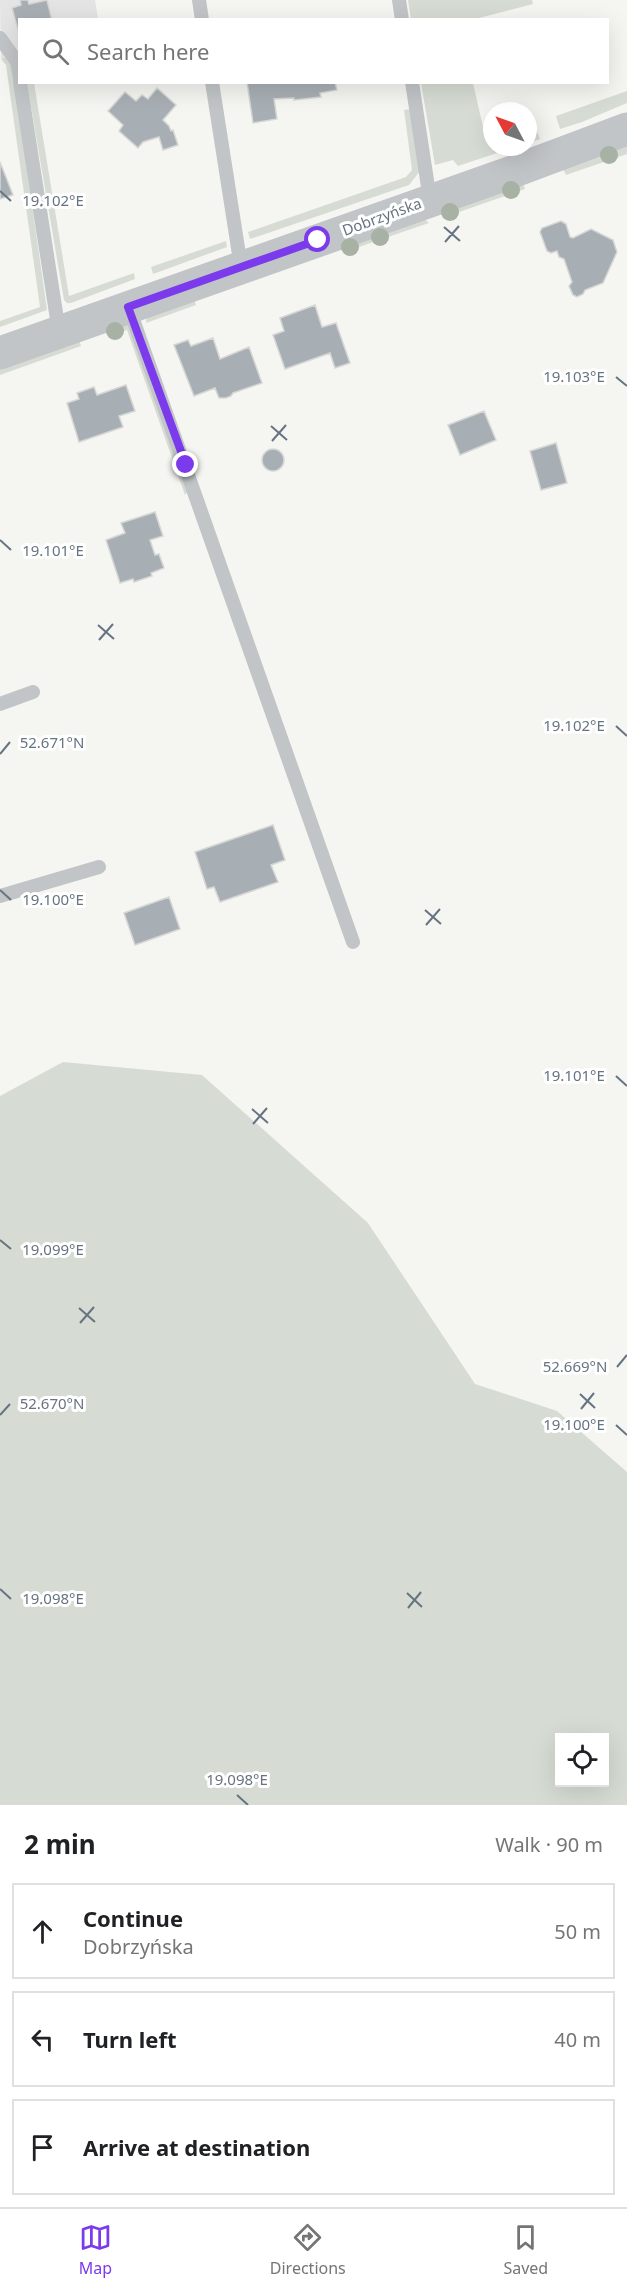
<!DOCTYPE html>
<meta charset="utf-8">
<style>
:root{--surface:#fff;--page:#f2f2f2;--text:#202124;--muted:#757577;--line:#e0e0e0;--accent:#7c3aed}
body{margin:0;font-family:"Noto Sans",sans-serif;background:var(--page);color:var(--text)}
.controls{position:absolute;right:18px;bottom:18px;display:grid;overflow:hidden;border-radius:0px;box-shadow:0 6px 24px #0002}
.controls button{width:54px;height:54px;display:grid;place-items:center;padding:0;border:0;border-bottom:2px solid var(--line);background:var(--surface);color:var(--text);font:30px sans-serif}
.compass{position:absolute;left:483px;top:102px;width:54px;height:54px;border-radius:50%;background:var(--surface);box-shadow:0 6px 24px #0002;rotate:311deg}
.stop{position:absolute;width:18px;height:18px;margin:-14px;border:4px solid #7c3aed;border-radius:50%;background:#fff}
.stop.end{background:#7c3aed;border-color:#fff;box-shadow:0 2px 6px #0008}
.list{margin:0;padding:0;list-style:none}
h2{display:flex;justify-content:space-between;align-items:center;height:78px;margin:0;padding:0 24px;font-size:26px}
h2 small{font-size:20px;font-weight:400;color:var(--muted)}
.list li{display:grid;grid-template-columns:39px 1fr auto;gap:18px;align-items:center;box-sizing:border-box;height:96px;margin:0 12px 12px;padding:0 12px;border:2px solid var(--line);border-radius:0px}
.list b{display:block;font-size:22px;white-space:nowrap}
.list p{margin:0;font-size:20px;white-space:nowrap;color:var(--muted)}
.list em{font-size:20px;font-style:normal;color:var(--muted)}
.icon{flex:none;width:33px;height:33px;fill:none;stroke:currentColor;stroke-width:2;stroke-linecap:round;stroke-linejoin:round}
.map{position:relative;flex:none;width:627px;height:1805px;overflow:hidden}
.search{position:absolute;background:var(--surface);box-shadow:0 6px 24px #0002;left:18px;right:18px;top:18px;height:66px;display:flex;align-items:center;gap:15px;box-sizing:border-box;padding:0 21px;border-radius:0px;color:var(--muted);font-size:22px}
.sheet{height:402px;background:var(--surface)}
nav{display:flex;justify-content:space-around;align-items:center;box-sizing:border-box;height:84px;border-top:2px solid var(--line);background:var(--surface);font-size:16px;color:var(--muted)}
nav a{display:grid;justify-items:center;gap:3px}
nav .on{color:var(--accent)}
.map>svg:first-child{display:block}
.built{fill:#e3e4e3}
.green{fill:#d6dcd3;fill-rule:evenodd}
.building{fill:#a8afb4;stroke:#d6d7d5;stroke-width:1.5}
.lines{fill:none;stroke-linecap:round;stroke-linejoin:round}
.service{stroke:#c1c5c8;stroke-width:14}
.tertiary{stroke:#c1c5c8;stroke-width:33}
.tree{fill:#a7b1a4}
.route{stroke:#7c3aed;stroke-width:8}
.ticks{fill:none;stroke:#667481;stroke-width:2}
.labels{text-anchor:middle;stroke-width:6;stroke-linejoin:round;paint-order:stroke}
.street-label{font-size:15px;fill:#667481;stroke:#fff}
.ticks-label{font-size:15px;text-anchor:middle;fill:#667481;stroke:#fff;stroke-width:6;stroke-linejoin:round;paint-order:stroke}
</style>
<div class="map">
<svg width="627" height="1805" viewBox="0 0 627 1805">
<rect width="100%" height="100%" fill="#f5f5f2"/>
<path class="built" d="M0 0H95L98 19 20 20 19 55 1 59Z"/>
<path class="green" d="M408 0H532L533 4 475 19 411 20Z
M7 57 12 64 47 310 0 327V321L40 307 6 65 1 59Z
M27 83H34L69 296 134 273 135 279 71 303H67L64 300Z
M421 83H473L486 140 492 138V147H515L458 166 453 160 435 165Z
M627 91V103L582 122 560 129 556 116Z
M410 109 420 171 409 185 250 239 248 232 406 177 412 170 404 110Z
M535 126 540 139 528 143V128Z
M627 144V154L566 175 562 167Z
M522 180 525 189 442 218 445 207Z
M421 216 429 223 347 251 343 243Z
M226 241 227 247 153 274 151 267Z
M192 294 196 305 146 323 147 315Z
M114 324 129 325 189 489 185 495 127 330 112 335Z
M77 335 81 346 0 375V361Z
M63 1062 202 1075 368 1223 475 1384 557 1411 627 1472V1805H0V1096ZM560 1738H604V1782H560Z"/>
<path class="building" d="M20 0H28L29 4 47 0 52 20H20V38L12 8 21 5Z
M247 82H335L337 90 320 93 321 97 294 100V98L274 99 277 119 253 123Z
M157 88 176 105 163 120 169 126 171 131 173 130 178 145 163 150 159 137 143 142 138 148 119 131 123 125 108 111 125 92 136 101 142 95 148 99Z
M0 162 13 195 0 199Z
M561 221 566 224 570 237 573 238 591 229 613 240 617 252 603 283 585 290 583 294 577 297 573 295 569 286 572 282 564 259 559 257 557 251 551 253 547 251 540 232 542 228Z
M315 305 322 327 336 323 350 363 335 368 330 353 285 369 273 335 284 331 280 318Z
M213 338 220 359 249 347 262 383 233 393 231 396 226 398H219L215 388 194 396 174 345 188 340 191 346Z
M126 385 135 411 119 416 123 427 79 442 67 403 79 399 77 393 94 387 97 395Z
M484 411 496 440 460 455 448 425Z
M556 443 567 483 541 490 530 451Z
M262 460a11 11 0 1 1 22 0a11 11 0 1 1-22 0Z
M155 512 163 536 150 540 155 555 159 554 164 568 151 573 152 576 134 582 133 579 120 583 106 540 125 533 121 523Z
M273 825 285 860 271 865 278 882 220 902 214 887 207 889 195 852Z
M169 897 180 929 135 945 124 913Z"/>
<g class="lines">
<path class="service" d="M199 0 202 20
M399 0 402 20
M0 38 17 62 20 78
M20 82 59 332
M212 82 241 267
M412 82 430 200
M129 308 353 942
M0 704 33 692
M0 896 99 867"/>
<path class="tertiary" d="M0 353 512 172 627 129"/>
</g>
<g class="tree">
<circle cx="609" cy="155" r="9"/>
<circle cx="511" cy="190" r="9"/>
<circle cx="450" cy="212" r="9"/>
<circle cx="380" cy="237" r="9"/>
<circle cx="350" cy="247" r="9"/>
<circle cx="115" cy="331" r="9"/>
</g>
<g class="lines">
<path class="route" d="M186 465 128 307 318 240"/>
</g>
<path class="ticks" d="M0 191 11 201M444 227 460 241M445 242 459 226M616 377 627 386M271 426 287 440M272 441 286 425M0 540 11 550M98 625 114 639M99 640 113 624M616 726 627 736M0 754 10 742M0 890 11 900M425 910 441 924M426 925 440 909M616 1076 627 1086M252 1109 268 1123M253 1124 267 1108M0 1240 11 1249M79 1308 95 1322M80 1323 94 1307M617 1367 627 1355M580 1394 595 1408M581 1409 594 1393M0 1415 10 1404M616 1425 627 1435M0 1589 11 1599M407 1593 422 1607M408 1608 421 1592M237 1795 248 1805"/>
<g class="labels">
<g class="street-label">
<text transform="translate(382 217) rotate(-20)" y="5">Dobrzyńska</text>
</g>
</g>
<g class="ticks-label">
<text x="53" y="206">19.102°E</text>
<text x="574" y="382">19.103°E</text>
<text x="53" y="556">19.101°E</text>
<text x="574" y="731">19.102°E</text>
<text x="52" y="748">52.671°N</text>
<text x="53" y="905">19.100°E</text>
<text x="574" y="1081">19.101°E</text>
<text x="53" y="1255">19.099°E</text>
<text x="575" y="1372">52.669°N</text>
<text x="52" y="1409">52.670°N</text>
<text x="574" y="1430">19.100°E</text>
<text x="53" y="1604">19.098°E</text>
<text x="237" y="1785">19.098°E</text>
</g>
</svg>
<div class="controls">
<button><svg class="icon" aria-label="locate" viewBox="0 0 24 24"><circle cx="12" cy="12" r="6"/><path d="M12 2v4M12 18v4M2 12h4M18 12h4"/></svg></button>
</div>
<svg class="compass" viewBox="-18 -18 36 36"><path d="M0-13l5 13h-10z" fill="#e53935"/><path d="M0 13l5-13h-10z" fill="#757577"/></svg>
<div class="stop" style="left:318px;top:240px"></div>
<div class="stop end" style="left:186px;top:465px"></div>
<div class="search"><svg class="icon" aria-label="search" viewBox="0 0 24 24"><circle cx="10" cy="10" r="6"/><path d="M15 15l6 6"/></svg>Search here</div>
</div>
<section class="sheet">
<h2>2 min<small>Walk · 90 m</small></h2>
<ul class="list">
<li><svg class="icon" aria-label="ahead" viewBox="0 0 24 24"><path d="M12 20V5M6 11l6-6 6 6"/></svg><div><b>Continue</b><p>Dobrzyńska</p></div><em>50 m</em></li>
<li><svg class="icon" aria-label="left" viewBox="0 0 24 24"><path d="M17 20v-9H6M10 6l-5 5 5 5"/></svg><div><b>Turn left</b></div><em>40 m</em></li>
<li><svg class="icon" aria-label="arrive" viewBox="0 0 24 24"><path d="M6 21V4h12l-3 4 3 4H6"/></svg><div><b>Arrive at destination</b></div></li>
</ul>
</section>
<nav>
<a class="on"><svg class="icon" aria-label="map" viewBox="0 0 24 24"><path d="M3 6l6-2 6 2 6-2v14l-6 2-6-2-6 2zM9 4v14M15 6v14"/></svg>Map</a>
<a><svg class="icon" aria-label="directions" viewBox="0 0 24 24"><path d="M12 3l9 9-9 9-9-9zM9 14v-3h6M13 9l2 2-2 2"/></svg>Directions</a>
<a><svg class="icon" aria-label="saved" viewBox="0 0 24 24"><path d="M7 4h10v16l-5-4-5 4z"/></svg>Saved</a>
</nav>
